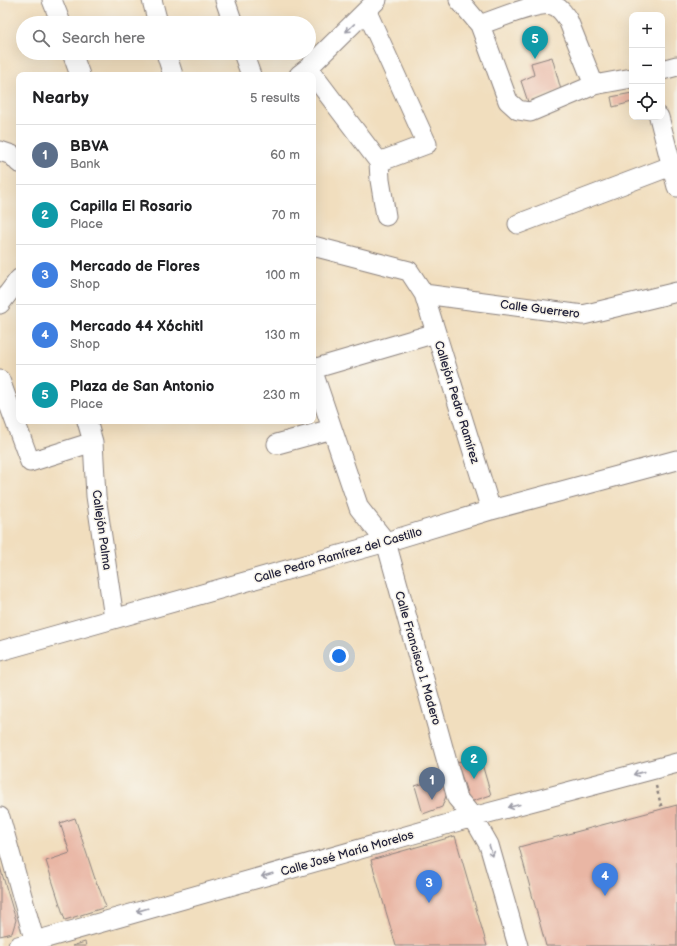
<!DOCTYPE html>
<meta charset="utf-8">
<style>
:root{--surface:#fff;--page:#f6f6f6;--text:#202124;--muted:#757577;--line:#e0e0e0;--accent:#d1495b}
body{margin:0;font-family:"Balsamiq Sans",sans-serif;background:var(--page);color:var(--text)}
.controls{position:absolute;right:12px;top:12px;display:grid;overflow:hidden;border-radius:8px;box-shadow:0 4px 16px #0002}
.controls button{width:36px;height:36px;display:grid;place-items:center;padding:0;border:0;border-bottom:1px solid var(--line);background:var(--surface);color:var(--text);font:20px sans-serif}
.you{position:absolute;left:339px;top:656px;width:14px;height:14px;margin:-10px;border:3px solid #fff;border-radius:50%;background:#1a73e8;box-shadow:0 0 0 6px #1a73e833}
.badge{display:grid;place-items:center;width:26px;height:26px;border-radius:50%;background:var(--accent);color:#fff;font-size:13px;font-weight:700}
.pin{position:absolute;translate:-50% -33px;filter:drop-shadow(0 1px 2px #0008)}
.pin::after{content:'';position:absolute;top:21px;width:14px;height:12px;background:inherit;clip-path:polygon(0 0,100% 0,50% 100%)}
.list{margin:0;padding:0;list-style:none}
h2{display:flex;justify-content:space-between;align-items:center;height:52px;margin:0;padding:0 16px;font-size:17px}
h2 small{font-size:13px;font-weight:400;color:var(--muted)}
.list li{display:grid;grid-template-columns:26px 1fr auto;gap:12px;align-items:center;box-sizing:border-box;height:60px;padding:0 16px;border-top:1px solid var(--line)}
.list b{display:block;font-size:15px;white-space:nowrap}
.list p{margin:0;font-size:13px;white-space:nowrap;color:var(--muted)}
.list em{font-size:13px;font-style:normal;color:var(--muted)}
.icon{flex:none;width:22px;height:22px;fill:none;stroke:currentColor;stroke-width:2;stroke-linecap:round;stroke-linejoin:round}
.map{position:relative;flex:none;width:677px;height:946px;overflow:hidden}
.search{position:absolute;background:var(--surface);box-shadow:0 4px 16px #0002;left:16px;top:16px;width:300px;height:44px;display:flex;align-items:center;gap:10px;box-sizing:border-box;padding:0 14px;border-radius:22px;color:var(--muted);font-size:15px}
.panel{position:absolute;background:var(--surface);box-shadow:0 4px 16px #0002;left:16px;top:72px;width:300px;height:352px;border-radius:8px}
.map>svg:first-child{display:block}
.building{fill:#e9b6a4}
.lines{fill:none;stroke-linecap:round;stroke-linejoin:round}
.minor-casing{stroke:#8a807c;stroke-width:21}
.path{stroke:#8a807c;stroke-width:2.5;stroke-dasharray:3 3;stroke-linecap:butt}
.minor{stroke:#fff;stroke-width:19}
.oneway{stroke:#9c9ca7}
.labels{text-anchor:middle;stroke-width:3;stroke-linejoin:round;paint-order:stroke}
.street-label{font-size:12px;fill:#22223b;stroke:#f7f3e8}
</style>
<div class="map">
<svg width="677" height="946" viewBox="0 0 677 946">
<rect width="100%" height="100%" fill="#f7f3e8"/>
<filter id="ink" filterUnits="userSpaceOnUse"><feTurbulence type="fractalNoise" baseFrequency=".025" numOctaves="2"/><feDisplacementMap in="SourceGraphic" scale="8" xChannelSelector="R" yChannelSelector="G"/><feConvolveMatrix kernelMatrix="1 2 1 2 8 2 1 2 1" color-interpolation-filters="sRGB"/></filter>
<filter id="wash" filterUnits="userSpaceOnUse"><feTurbulence type="fractalNoise" baseFrequency=".012" numOctaves="4" result="noise"/><feDisplacementMap in="SourceGraphic" scale="16" xChannelSelector="R" yChannelSelector="G"/><feGaussianBlur stdDeviation="0.9" result="paint"/><feColorMatrix in="noise" values="0 0 0 0 0 0 0 0 0 0 0 0 0 0 0 0 0 1.4 0 .05"/><feComposite in="paint" operator="in"/></filter>
<g filter="url(#wash)">
<rect width="100%" height="100%" fill="#f1debe"/>
<g id="blocks">
<path class="building" d="M552 57 561 90 528 102 521 81 534 75 531 63Z
M632 93V102L613 107 611 97Z
M480 757 491 795 470 802 457 762Z
M445 777 447 793 442 807 423 814 415 786Z
M677 805V946H546L519 847Z
M75 818 97 885H98L106 907 65 920 46 861 70 853 60 823Z
M455 836 487 946H396L371 860Z
M0 867 16 920 12 933 0 936Z
M85 942 86 946H72Z"/>
</g>
</g>
<g filter="url(#ink)">
<use href="#blocks" fill-opacity="0" stroke="#8a807c" stroke-width="1"/>
<g class="lines">
<g class="minor-casing">
<path id="minor" d="M52 0 61 23
M152 0 158 23
M225 0 233 23
M459 0 480 25C496 19 542 0 555 6 561 9 564 14 568 20L594 85
M367 12 427 144 379 162
M480 25 508 101 518 110 530 112 594 85 632 78
M72 53 80 75
M166 53 173 75
M243 53 251 75
M308 68 379 162
M662 70 677 66
M299 75 308 68 377 0
M659 117 677 187
M0 151 12 155 19 163
M379 162 380 180 386 216
M518 224 671 166
M313 246 409 271 424 294 491 510
M424 294 583 315 677 292
M0 304 19 279
M313 369 436 333
M313 372 359 508 386 542 457 798 473 817 489 845 518 946
M0 380 30 462 93 442
M87 421 93 442 96 496 114 618
M277 444 332 429
M0 651 386 542 491 510 677 460
M0 817 36 946
M18 946 473 817 677 763"/>
</g>
<path class="path" d="M656 786 662 809"/>
<use href="#minor" class="minor"/>
</g>
<defs><path id="oneway-shaft" d="M-6 0H5M1.5-3L5.5 0L1.5 3" fill="none" stroke-width="1.6" stroke-linecap="round" stroke-linejoin="round"/></defs>
<g class="oneway">
<use href="#oneway-shaft" transform="translate(350 28) rotate(136)"/>
<use href="#oneway-shaft" transform="translate(639 773) rotate(165)"/>
<use href="#oneway-shaft" transform="translate(514 806) rotate(165)"/>
<use href="#oneway-shaft" transform="translate(491 851) rotate(73)"/>
<use href="#oneway-shaft" transform="translate(267 875) rotate(164)"/>
<use href="#oneway-shaft" transform="translate(142 910) rotate(164)"/>
</g>
</g>
<g class="labels">
<g class="street-label">
<text transform="translate(540 309) rotate(7)" y="4">Calle Guerrero</text>
<text transform="translate(457 402) rotate(73)" y="4">Callejón Pedro Ramírez</text>
<text transform="translate(102 530) rotate(82)" y="4">Callejón Palma</text>
<text transform="translate(338 555) rotate(-16)" y="4">Calle Pedro Ramírez del Castillo</text>
<text transform="translate(418 658) rotate(74)" y="4">Calle Francisco I. Madero</text>
<text transform="translate(347 853) rotate(-16)" y="4">Calle José María Morelos</text>
</g>
</g>
</svg>
<div class="controls">
<button>+</button>
<button>−</button>
<button><svg class="icon" aria-label="locate" viewBox="0 0 24 24"><circle cx="12" cy="12" r="6"/><path d="M12 2v4M12 18v4M2 12h4M18 12h4"/></svg></button>
</div>
<div class="you"></div>
<div class="pin badge" style="left:432px;top:800px;background:#5c6f8a">1</div>
<div class="pin badge" style="left:474px;top:779px;background:#0f9aa8">2</div>
<div class="pin badge" style="left:429px;top:903px;background:#3f7fe0">3</div>
<div class="pin badge" style="left:605px;top:896px;background:#3f7fe0">4</div>
<div class="pin badge" style="left:535px;top:59px;background:#0f9aa8">5</div>
<div class="search"><svg class="icon" aria-label="search" viewBox="0 0 24 24"><circle cx="10" cy="10" r="6"/><path d="M15 15l6 6"/></svg>Search here</div>
<section class="panel">
<h2>Nearby<small>5 results</small></h2>
<ul class="list">
<li><span class="badge" style="background:#5c6f8a">1</span><div><b>BBVA</b><p>Bank</p></div><em>60 m</em></li>
<li><span class="badge" style="background:#0f9aa8">2</span><div><b>Capilla El Rosario</b><p>Place</p></div><em>70 m</em></li>
<li><span class="badge" style="background:#3f7fe0">3</span><div><b>Mercado de Flores</b><p>Shop</p></div><em>100 m</em></li>
<li><span class="badge" style="background:#3f7fe0">4</span><div><b>Mercado 44 Xóchitl</b><p>Shop</p></div><em>130 m</em></li>
<li><span class="badge" style="background:#0f9aa8">5</span><div><b>Plaza de San Antonio</b><p>Place</p></div><em>230 m</em></li>
</ul>
</section>
</div>
